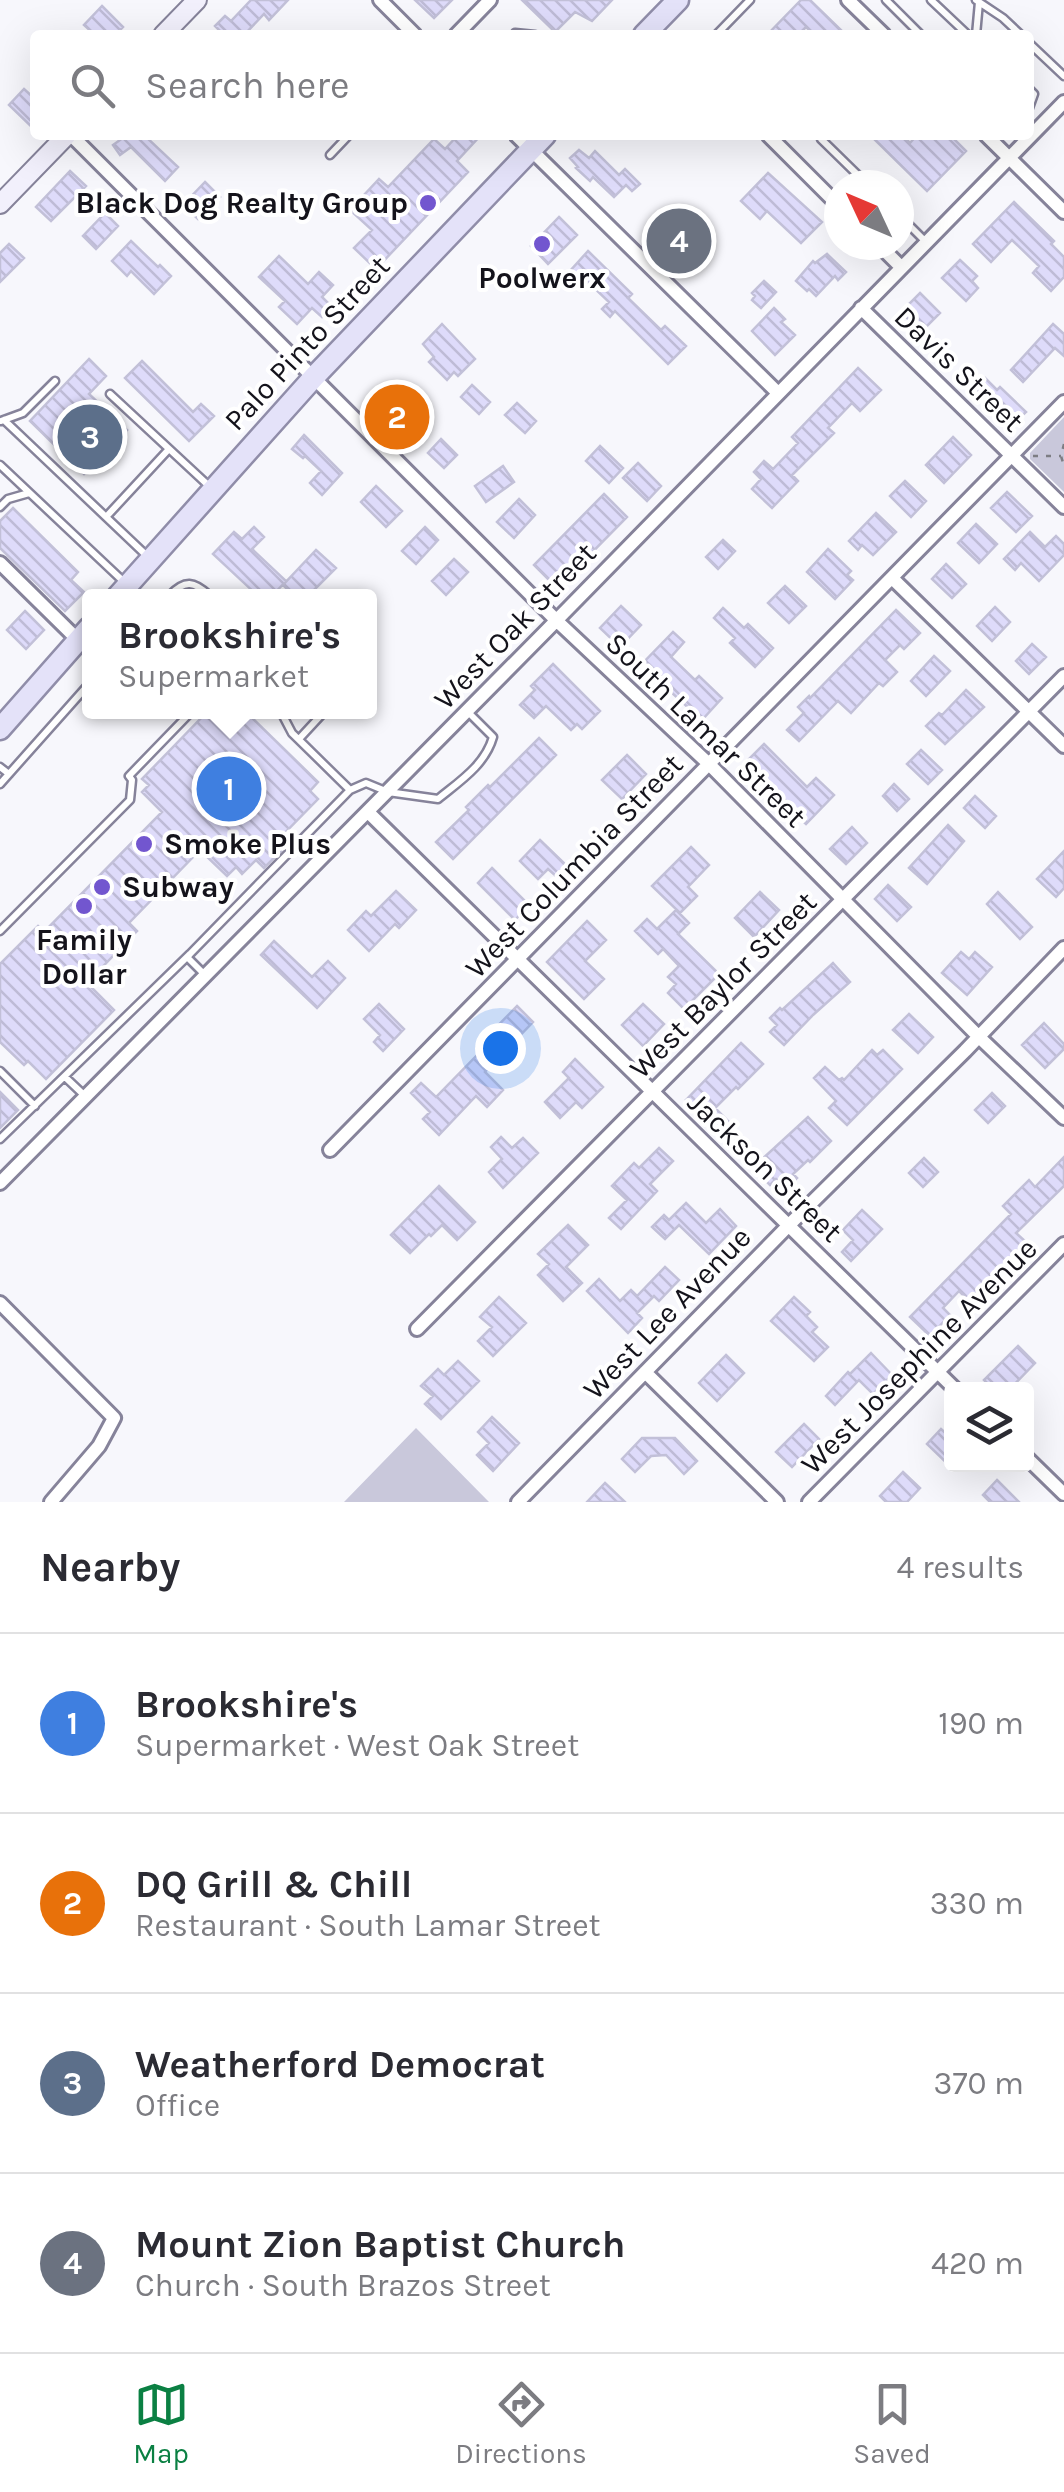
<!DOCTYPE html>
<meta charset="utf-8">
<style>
:root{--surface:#fff;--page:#f7f7f7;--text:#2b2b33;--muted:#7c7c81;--line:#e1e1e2;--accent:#0b8043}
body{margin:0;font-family:Karla,sans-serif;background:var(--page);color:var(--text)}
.controls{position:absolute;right:30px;bottom:30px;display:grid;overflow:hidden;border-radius:10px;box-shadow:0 10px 40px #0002}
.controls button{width:90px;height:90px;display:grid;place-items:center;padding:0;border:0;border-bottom:2px solid var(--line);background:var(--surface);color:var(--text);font:50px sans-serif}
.compass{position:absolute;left:824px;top:170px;width:90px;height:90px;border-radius:50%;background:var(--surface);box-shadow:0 10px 40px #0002;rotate:314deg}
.you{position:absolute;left:500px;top:1048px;width:35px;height:35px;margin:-25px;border:8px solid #fff;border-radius:50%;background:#1a73e8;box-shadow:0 0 0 15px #1a73e833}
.badge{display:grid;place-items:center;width:65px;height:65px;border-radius:50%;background:var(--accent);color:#fff;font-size:32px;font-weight:700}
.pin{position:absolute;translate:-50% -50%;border:5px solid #fff;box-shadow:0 2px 10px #0006}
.popup{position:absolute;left:82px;top:589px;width:295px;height:130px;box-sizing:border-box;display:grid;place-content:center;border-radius:10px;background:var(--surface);filter:drop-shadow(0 2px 8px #0005);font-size:32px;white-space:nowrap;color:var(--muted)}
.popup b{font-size:38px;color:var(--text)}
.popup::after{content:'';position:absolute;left:50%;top:100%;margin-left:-20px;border:20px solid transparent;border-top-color:var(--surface)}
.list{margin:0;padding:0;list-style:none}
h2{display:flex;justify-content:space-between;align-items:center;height:130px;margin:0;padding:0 40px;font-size:42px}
h2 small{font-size:32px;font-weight:400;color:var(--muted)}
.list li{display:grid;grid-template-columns:65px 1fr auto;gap:30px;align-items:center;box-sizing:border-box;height:180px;padding:0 40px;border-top:2px solid var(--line)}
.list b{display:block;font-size:38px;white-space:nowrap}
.list p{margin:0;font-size:32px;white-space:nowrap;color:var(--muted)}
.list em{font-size:32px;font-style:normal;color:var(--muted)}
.icon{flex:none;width:55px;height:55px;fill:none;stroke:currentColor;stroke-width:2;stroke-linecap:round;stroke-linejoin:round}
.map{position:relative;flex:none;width:1064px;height:1502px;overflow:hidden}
.search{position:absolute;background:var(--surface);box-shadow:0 10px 40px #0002;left:30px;right:30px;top:30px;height:110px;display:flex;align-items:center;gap:25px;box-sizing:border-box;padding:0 35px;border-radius:10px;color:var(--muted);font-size:38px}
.sheet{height:850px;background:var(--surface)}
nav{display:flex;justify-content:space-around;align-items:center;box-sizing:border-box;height:140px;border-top:2px solid var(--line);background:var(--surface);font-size:28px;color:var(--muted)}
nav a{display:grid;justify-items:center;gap:5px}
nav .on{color:var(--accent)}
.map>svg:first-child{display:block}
.green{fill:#c9c8db}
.building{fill:url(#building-back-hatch);stroke:#c2c0d8;stroke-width:2.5}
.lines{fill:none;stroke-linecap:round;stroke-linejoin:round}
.lane-casing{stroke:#86839a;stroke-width:11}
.street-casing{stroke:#86839a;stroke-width:18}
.secondary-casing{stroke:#86839a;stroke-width:22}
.primary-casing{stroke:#908da9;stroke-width:25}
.path{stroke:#7d7d83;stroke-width:2.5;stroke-dasharray:5 8;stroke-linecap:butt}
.lane{stroke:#fff;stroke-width:6}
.street{stroke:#fff;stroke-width:12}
.secondary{stroke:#f2f0fc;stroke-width:18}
.primary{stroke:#e4e2f9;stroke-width:20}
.poi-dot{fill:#7256cf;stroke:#fff;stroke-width:4}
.labels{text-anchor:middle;stroke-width:8;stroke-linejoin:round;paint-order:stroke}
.poi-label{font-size:30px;font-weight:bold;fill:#14131b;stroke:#fff}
.street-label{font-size:30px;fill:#14131b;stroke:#fff}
</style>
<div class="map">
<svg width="1064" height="1502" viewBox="0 0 1064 1502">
<defs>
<pattern id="building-back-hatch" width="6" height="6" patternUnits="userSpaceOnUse" patternTransform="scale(2.5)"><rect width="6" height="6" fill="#dedbfa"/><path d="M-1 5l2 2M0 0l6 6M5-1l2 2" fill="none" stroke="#bebbd6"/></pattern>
</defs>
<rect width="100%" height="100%" fill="#f7f7fc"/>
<path class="green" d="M1064 417V492L1030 459V453Z
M416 1428 489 1502H344Z"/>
<path class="building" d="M251 0H288L269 20 264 14 244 35H224L215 26 225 16 231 21Z
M415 0H452L434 18Z
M522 0H612L592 21 575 12 555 32Z
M801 0H810L846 35H815L806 27 798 35H767Z
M102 6 123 27 115 35H95L84 25Z
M24 89 35 99V130L9 105Z
M116 135H144L178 167 165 181 131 147 120 155 113 145 120 140Z
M458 135H481L457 161 468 172 376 269 354 248 372 230 350 210 379 179 388 187 434 139 445 149Z
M870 135H902L910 143 917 135H950L966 151 927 191Z
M579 150 589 158 595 151 619 175 625 169 640 184 632 191 626 185 614 197 593 177 590 181 576 168 578 167 570 158Z
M70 171 86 186 51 221 36 207Z
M768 173 822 222 801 243 767 211 760 219 741 201Z
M205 182 220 197 198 219 183 205Z
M1014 202 1054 241 1051 244 1064 257V277L1051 291 1033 273 1039 266 1012 240 991 262 973 244Z
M105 213 118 226 96 249 83 236Z
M559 217 577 235 548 264 531 246Z
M671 217 703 247 686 265 655 234Z
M131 241 158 267 160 265 171 276 154 294 131 271 127 276 112 261Z
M9 244 24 258 0 282V253Z
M588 251 632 294 628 298 661 330 665 326 686 346 668 364 615 311 610 317 602 309 609 302 588 282 585 285 570 271Z
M827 254 846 272 838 280 835 276 816 296 809 289 807 291 796 281 813 261 815 263Z
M279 256 308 284 319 272 333 285 322 297 332 307 322 317 312 308 297 324 279 307 285 301 259 277Z
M960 260 977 276 972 281 978 288 966 301 942 278Z
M764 281 776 292 761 308 752 300 755 296 752 293Z
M920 293 940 313 921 332 901 312Z
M774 308 785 319 781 322 795 335 775 355 752 331Z
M442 324 475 359 458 376 454 372 447 380 429 362 434 357 423 344Z
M1053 324 1064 334V356L1055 348 1023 382 1011 370Z
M89 359 106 376 89 394 127 430 84 474 30 421Z
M142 361 193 412 201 404 214 416 189 441 125 378Z
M858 368 881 390 860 411 852 403 828 428 834 433 792 475 798 481 772 508 752 489 761 479 754 472 764 461 773 469 798 443 792 437Z
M985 378 997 390 1000 387 1026 412 1012 425 975 388Z
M472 385 490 402 479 414 461 397Z
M390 388 423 421 402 442 369 409Z
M517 403 536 421 525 433 505 415Z
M304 435 342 473 322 495 310 483 321 471 305 456 303 458 292 449Z
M953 437 971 455 944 483 926 465Z
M441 439 457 455 444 468 428 453Z
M600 446 623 468 609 483 586 461Z
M638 463 661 486 647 501 623 478Z
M503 466 514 482 486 502 475 486Z
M905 481 926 501 911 517 890 496Z
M376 486 402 511 386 527 361 502Z
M1007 492 1032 516 1016 532 991 508Z
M604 494 627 517 557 588 534 565Z
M519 499 535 515 514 538 497 522Z
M13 508 78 572 71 580 84 592 65 611 0 548V521Z
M876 513 896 532 873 555 862 545 858 550 849 541Z
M976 524 997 544 979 563 958 543Z
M254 527 264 537 252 549 286 581 272 596H258L213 554 234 532 242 539Z
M425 527 438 540 416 564 402 551Z
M1030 532 1045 547 1056 536 1064 544V555L1039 581 1021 563 1015 570 1004 559Z
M723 540 735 551 718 569 706 557Z
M828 549 851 571 847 575 853 580 835 599 807 572Z
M316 550 336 568 308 596H294L283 585Z
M454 559 468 572 446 595 432 581Z
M946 564 966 584 952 598 932 579Z
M785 586 806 606 789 623 768 603Z
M621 606 641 625 620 647 600 628Z
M995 607 1010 622 992 641 977 626Z
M723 608 744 628 748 624 773 648 755 667 730 643 735 638 714 618Z
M896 610 920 633 904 649 900 645 885 660 897 672 883 686 879 683 851 713 838 701 799 741 787 730 804 713 798 707 809 696 810 698Z
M25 611 44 630 26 649 7 630Z
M673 632 684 642 671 657 695 680 699 676 722 698 702 720 641 665Z
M1032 644 1046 657 1029 674 1016 661Z
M934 656 950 671 926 696 911 681Z
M553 664 600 711 582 729 577 724 571 730 546 706 534 718 520 705 535 690 531 686Z
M966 690 984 707 945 744 926 726 939 713 942 715Z
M207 712H246L318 782 310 791 318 799 274 844 281 851 264 868 256 860 242 874 236 867 227 876 200 850 129 923 137 931 87 983 114 1010 46 1079 28 1061 24 1065 0 1042V964L38 926 44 932 162 812 142 792 149 785 142 779Z
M539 738 556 755 453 859 436 842 469 810 466 807 488 785 490 787Z
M764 744 807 787 816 778 834 795 806 824 776 796 774 798 763 787 769 782 748 760Z
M921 750 942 770 928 784 907 764Z
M627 755 646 774 622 799 602 780Z
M894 784 909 799 897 811 883 796Z
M975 796 996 816 985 828 964 808Z
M948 825 964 841 927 884 909 868Z
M852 827 867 843 846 864 830 849Z
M540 840 566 865 556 876 548 869 538 879 520 861Z
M691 847 709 865 688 887 697 896 680 913 652 886Z
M1064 851V888L1056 897 1037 879Z
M492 868 529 905 515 920 478 883Z
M888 885 911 907 897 921 875 899Z
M396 891 416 910 399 928 395 924 369 951 348 930 366 911 371 916Z
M760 892 779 910 754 937 735 918Z
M998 892 1032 927 1020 939 987 904Z
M676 910 689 923 678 934 719 974 684 1009 668 993 676 984 668 977 679 966 663 949 658 954 635 931 647 919 657 929Z
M587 921 606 940 585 961 604 979 584 999 547 962Z
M274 941 312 977 328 961 345 978 317 1008 261 955Z
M961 952 969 959 975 952 992 967 967 995 942 973Z
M833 963 850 982 813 1015 784 1045 770 1032 777 1025 770 1018 780 1008 782 1010Z
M379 1004 404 1029 383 1051 374 1042 380 1035 364 1019Z
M643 1004 664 1024 643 1046 622 1025Z
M517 1006 533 1022 485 1072 503 1090 487 1107 476 1096 439 1135 423 1119 430 1112 411 1093 421 1083 436 1097 481 1051 477 1047Z
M909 1014 933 1037 918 1053 893 1030Z
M1044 1023 1064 1044V1049L1045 1068 1022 1045Z
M741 1043 763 1064 738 1089 736 1087 715 1108 733 1126 723 1136 686 1100Z
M872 1050 877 1055 883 1050 902 1069 847 1125 829 1108 836 1101 814 1078 825 1067 839 1080 842 1078 844 1080Z
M575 1059 603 1087 582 1108 576 1102 560 1118 545 1102 569 1078 563 1072Z
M0 1092 18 1110 0 1128Z
M992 1093 1005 1106 988 1123 975 1110Z
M808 1117 831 1141 810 1162 808 1160 793 1174 797 1178 786 1189 776 1179 770 1185 761 1176 767 1170 759 1162Z
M501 1137 512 1148 523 1138 538 1153 503 1188 489 1172 502 1159 491 1147Z
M659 1148 673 1161 650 1184 657 1191 621 1229 609 1218 627 1200 612 1186 634 1163 639 1168Z
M1064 1157V1186L1016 1233 1026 1242 969 1301 959 1291 943 1308 950 1315 930 1336 910 1317 1011 1214 1003 1206 1029 1180 1035 1187Z
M924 1158 938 1172 923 1187 909 1173Z
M439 1186 475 1222 457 1240 442 1225 431 1236 429 1234 410 1253 391 1235Z
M686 1203 706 1223 720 1209 736 1226 709 1254 679 1225 665 1239 652 1227 664 1215 669 1220Z
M862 1210 882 1229 851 1261 842 1252 853 1240 843 1230Z
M568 1225 588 1245 566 1267 582 1283 563 1301 538 1275 549 1264 538 1254Z
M665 1267 679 1280 659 1301 654 1296 637 1313 642 1318 628 1333 587 1291 599 1279 620 1301 631 1290 637 1296Z
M499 1297 526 1323 493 1356 478 1341 492 1327 480 1317Z
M794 1297 810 1312 806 1316 817 1327 812 1332 828 1347 814 1361 771 1321Z
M1018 1346 1035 1363 1009 1390H994L984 1380Z
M871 1353 892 1375 873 1394 859 1380 835 1405 826 1396 848 1372 850 1374Z
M726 1355 744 1373 717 1401 699 1383Z
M458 1361 479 1381 441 1419 425 1404 433 1396 421 1386 438 1369 444 1375Z
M492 1417 519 1443 493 1471 477 1455 489 1443 478 1432Z
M804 1424 819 1439 792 1467 776 1452Z
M941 1429 952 1439V1468L927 1444Z
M642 1438H675L697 1461 684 1474 666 1455 651 1456 635 1472 622 1459Z
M903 1472 920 1488 907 1502H886L880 1496Z
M997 1480 1019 1502H990L983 1495Z
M605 1483 625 1502H587Z"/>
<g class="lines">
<g class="lane-casing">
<path id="lane" d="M886 0 921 35
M931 0 968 35
M976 0 1003 18 1021 35
M515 33 535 35
M716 35 750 0
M976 35 979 2
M1029 43 1064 76
M1029 89 1034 94 1029 108
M826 135 821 139 868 185
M330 155 349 135
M899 215 925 241
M110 394 209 486
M4 420 146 555
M1 421 23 413 55 381
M0 465 123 581
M0 507 8 499 29 493
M106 517 169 449
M169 596C185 579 194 581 210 596
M299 739 324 712
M0 767 9 774
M0 784 89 684
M350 790 366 783 388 792 438 799C460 781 485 765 493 737L467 711
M0 931 130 800 132 780 129 776 191 712
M187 957 204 974
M0 1071 35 1106
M65 1077 85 1096
M0 1139 190 954 350 790 292 733 281 712"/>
</g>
<g class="street-casing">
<path id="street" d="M380 0 415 35
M848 0 884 35
M456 35 490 0
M71 135 557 621 709 764 979 1037 1064 1118
M516 135 778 393
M768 135 839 206
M986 135 1064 212
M879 245 901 267
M861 308 1064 507
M0 563 78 640
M892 578 1064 746
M368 812 956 1390
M330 1150 1064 402
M0 1183 547 630 1064 102
M0 1303 114 1418 99 1446 51 1502
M417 1329 1064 676
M645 1372 777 1502
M1026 1457 1064 1494
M518 1502 790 1224 965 1051 1064 948
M809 1502 1064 1244"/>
</g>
<g class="secondary-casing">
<path id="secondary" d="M163 35 197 0
M0 204 67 135"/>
</g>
<g class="primary-casing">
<path id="primary" d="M644 35 678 0
M118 596 314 377 545 135
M0 729 89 628"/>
</g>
<path class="path" d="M1064 444 1061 456 1064 466
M1033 456H1061"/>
<use href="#lane" class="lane"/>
<use href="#street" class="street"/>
<use href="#secondary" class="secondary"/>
<use href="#primary" class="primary"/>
</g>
<g class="poi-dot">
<circle cx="428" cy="203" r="10"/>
<circle cx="542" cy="244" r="10"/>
<circle cx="144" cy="844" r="10"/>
<circle cx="102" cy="887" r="10"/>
<circle cx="84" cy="906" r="10"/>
</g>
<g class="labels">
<g class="poi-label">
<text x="408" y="213" text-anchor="end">Black Dog Realty Group</text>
<text x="542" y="288">Poolwerx</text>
<text x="164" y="854" text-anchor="start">Smoke Plus</text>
<text x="122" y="897" text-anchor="start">Subway</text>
<text x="84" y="950">Family<tspan x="84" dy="34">Dollar</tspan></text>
</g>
<g class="street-label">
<text transform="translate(307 343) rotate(-47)" y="10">Palo Pinto Street</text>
<text transform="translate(959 369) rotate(44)" y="10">Davis Street</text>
<text transform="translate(515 626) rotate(-46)" y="10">West Oak Street</text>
<text transform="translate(706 730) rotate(44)" y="10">South Lamar Street</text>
<text transform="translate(574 866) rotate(-46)" y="10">West Columbia Street</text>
<text transform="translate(723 985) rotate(-45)" y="10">West Baylor Street</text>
<text transform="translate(765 1167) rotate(44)" y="10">Jackson Street</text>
<text transform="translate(667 1313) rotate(-46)" y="10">West Lee Avenue</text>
<text transform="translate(919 1356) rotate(-45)" y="10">West Josephine Avenue</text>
</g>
</g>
</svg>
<div class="controls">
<button><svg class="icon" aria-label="layers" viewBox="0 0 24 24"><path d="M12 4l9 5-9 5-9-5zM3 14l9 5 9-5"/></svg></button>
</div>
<svg class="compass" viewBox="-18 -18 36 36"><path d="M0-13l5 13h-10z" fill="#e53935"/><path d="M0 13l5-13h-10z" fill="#7c7c81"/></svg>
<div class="you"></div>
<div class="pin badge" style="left:229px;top:789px;background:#3f7fe0">1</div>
<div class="popup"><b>Brookshire's</b>Supermarket</div>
<div class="pin badge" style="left:397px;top:417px;background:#e8710a">2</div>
<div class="pin badge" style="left:90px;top:437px;background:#5c6f8a">3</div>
<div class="pin badge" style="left:679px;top:241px;background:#6b7280">4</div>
<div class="search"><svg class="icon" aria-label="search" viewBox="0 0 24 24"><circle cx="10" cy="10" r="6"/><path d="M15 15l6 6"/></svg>Search here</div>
</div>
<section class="sheet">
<h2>Nearby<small>4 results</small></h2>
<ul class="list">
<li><span class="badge" style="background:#3f7fe0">1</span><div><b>Brookshire's</b><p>Supermarket · West Oak Street</p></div><em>190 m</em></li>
<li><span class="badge" style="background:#e8710a">2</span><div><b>DQ Grill &amp; Chill</b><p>Restaurant · South Lamar Street</p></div><em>330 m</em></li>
<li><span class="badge" style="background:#5c6f8a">3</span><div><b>Weatherford Democrat</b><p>Office</p></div><em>370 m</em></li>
<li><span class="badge" style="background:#6b7280">4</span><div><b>Mount Zion Baptist Church</b><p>Church · South Brazos Street</p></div><em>420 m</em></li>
</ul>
</section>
<nav>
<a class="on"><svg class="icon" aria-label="map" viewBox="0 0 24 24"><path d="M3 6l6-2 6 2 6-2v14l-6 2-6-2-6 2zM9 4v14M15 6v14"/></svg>Map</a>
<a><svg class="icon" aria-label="directions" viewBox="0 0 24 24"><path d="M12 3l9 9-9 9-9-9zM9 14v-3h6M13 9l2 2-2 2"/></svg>Directions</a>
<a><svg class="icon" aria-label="saved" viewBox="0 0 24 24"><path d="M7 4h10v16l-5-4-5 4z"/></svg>Saved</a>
</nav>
